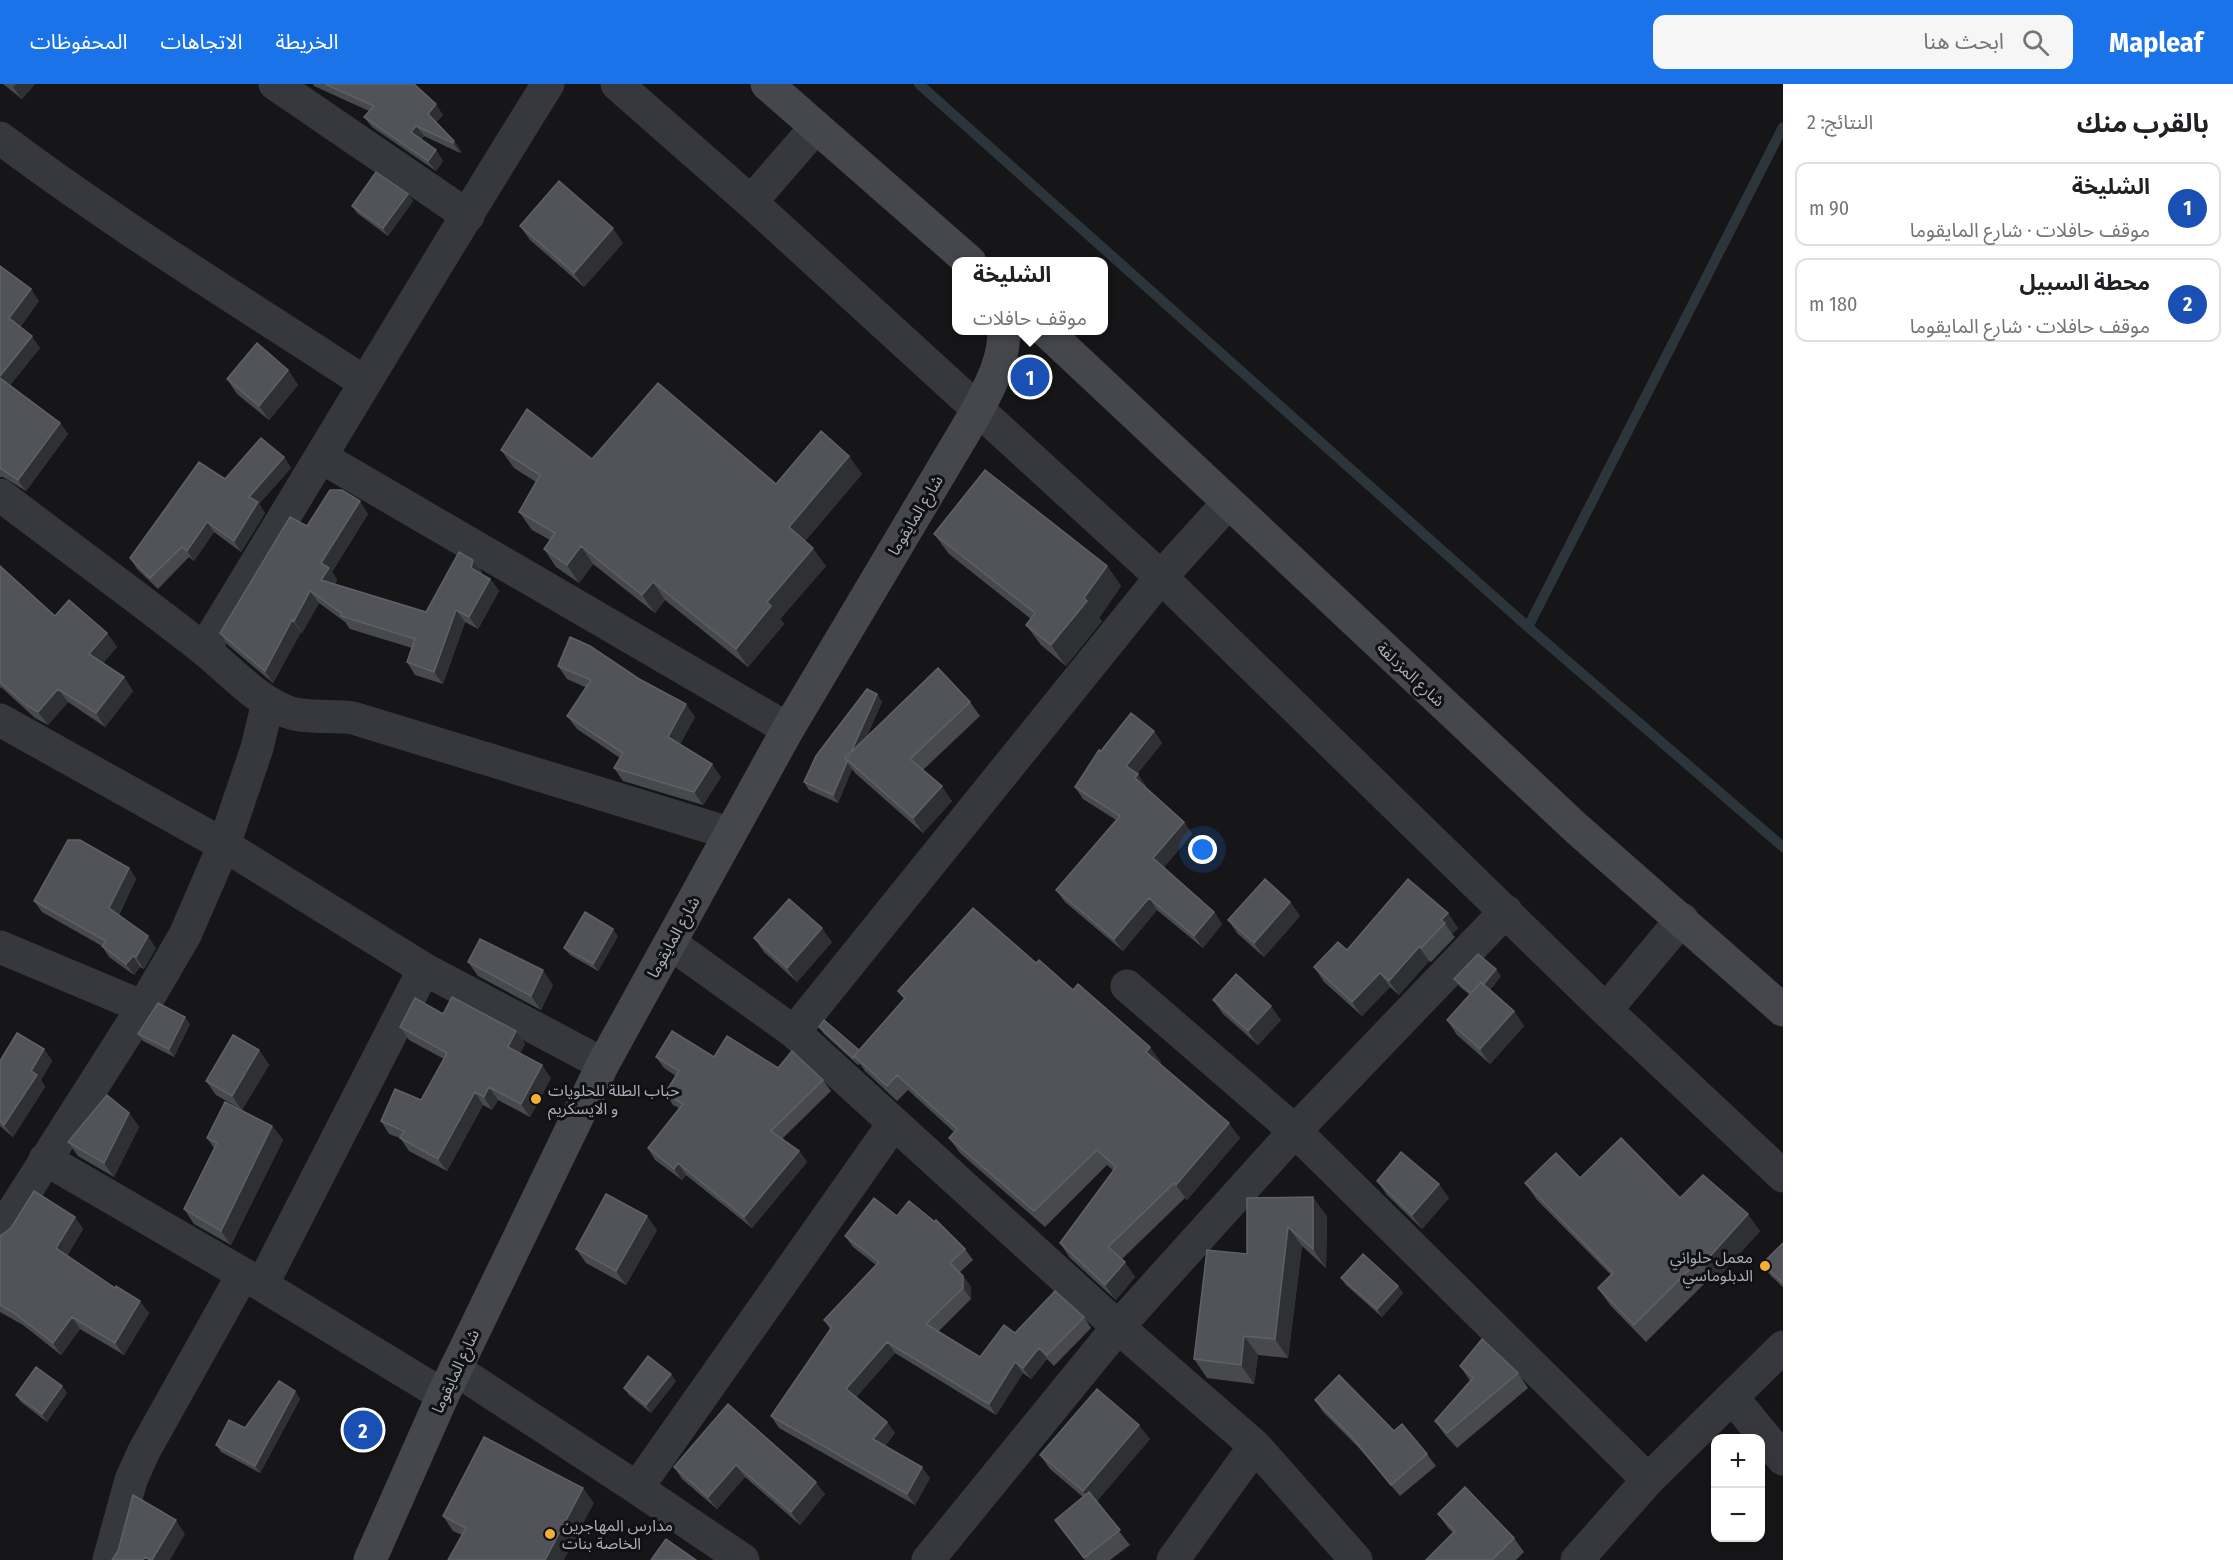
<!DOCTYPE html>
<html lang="ar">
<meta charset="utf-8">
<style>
:root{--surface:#fff;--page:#f6f6f6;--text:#202124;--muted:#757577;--line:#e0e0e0;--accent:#1a73e8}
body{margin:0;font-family:"Fira Sans Condensed","Noto Sans Arabic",sans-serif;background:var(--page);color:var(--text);direction:rtl}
.controls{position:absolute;right:18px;bottom:18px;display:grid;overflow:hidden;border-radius:12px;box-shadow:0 6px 24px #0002}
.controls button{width:54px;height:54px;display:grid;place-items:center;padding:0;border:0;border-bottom:2px solid var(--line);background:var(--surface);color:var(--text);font:30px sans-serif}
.you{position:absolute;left:1203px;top:766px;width:21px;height:21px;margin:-15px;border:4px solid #fff;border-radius:50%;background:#1a73e8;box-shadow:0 0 0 9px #1a73e833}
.badge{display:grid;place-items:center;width:39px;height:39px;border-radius:50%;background:var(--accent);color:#fff;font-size:20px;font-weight:700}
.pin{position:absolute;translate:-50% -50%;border:3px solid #fff;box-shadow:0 2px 6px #0006}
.popup{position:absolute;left:952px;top:173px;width:156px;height:78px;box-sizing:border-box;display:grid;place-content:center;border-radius:12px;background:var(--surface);filter:drop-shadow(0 2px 4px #0005);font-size:20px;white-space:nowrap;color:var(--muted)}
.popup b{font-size:22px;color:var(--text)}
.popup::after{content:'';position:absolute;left:50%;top:100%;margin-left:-12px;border:12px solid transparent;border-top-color:var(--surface)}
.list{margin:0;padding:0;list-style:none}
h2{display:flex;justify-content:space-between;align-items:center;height:78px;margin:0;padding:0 24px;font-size:26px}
h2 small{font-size:20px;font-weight:400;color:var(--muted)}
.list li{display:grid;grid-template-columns:39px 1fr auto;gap:18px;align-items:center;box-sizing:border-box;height:84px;margin:0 12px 12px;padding:0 12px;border:2px solid var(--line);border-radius:12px}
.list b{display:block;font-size:22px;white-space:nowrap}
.list p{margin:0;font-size:20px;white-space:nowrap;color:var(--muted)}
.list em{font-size:20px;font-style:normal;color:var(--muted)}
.icon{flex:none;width:33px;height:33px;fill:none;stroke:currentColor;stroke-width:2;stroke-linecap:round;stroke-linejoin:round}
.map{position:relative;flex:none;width:1783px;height:1476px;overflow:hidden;direction:ltr}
header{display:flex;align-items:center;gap:36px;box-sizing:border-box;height:84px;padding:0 30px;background:var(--accent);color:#fff}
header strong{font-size:28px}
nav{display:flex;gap:33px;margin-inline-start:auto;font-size:21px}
.search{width:420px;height:54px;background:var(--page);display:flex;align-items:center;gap:15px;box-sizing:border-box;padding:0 21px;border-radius:12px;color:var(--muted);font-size:22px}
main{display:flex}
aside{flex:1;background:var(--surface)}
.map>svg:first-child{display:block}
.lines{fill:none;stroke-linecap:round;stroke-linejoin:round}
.stream{stroke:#2c353c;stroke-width:10}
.street{stroke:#37383d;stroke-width:33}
.secondary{stroke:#45474d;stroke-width:33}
.wall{fill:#47494d}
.shaded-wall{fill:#2f3033}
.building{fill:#525359;stroke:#5f6168;stroke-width:1.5}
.poi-dot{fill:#f2b134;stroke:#111113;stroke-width:2}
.labels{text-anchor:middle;stroke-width:6;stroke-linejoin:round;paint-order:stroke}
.street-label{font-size:16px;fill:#a8adb8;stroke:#111113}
.poi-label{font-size:16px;fill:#a8adb8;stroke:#111113;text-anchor:start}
</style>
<header>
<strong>Mapleaf</strong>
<div class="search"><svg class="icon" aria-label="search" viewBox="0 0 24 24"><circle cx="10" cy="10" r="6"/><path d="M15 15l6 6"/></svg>ابحث هنا</div>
<nav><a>الخريطة</a><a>الاتجاهات</a><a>المحفوظات</a></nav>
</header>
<main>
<aside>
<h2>بالقرب منك<small>النتائج: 2</small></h2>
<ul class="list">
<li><span class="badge" style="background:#1a4fb4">1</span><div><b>الشليخة</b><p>موقف حافلات · شارع المايقوما</p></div><em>90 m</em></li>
<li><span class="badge" style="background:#1a4fb4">2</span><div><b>محطة السبيل</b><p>موقف حافلات · شارع المايقوما</p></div><em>180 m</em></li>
</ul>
</aside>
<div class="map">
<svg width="1783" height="1476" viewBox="0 0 1783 1476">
<rect width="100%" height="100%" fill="#161618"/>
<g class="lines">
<path class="stream" d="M919 0 1528 543
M1783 43 1528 543 1783 763"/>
<path class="street" d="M275 0 468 132
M617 0 751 118 1161 493 1606 926 1783 1092
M0 54C117 142 242 218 364 298
M751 118 816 43
M321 373 788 645
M0 411C67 462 135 511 201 563 229 585 252 613 285 627 305 635 331 631 353 634L729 749
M204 565C319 377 431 187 548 0
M0 636 224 761 424 885 603 980
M670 859 794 948 1118 1243 1255 1362 1356 1476
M0 863 143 923
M1127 902 1295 1047 1648 1396
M1606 926 1682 835
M794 948 1161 493 1228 419
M45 1075 262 1201 443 1311
M0 1148 143 923 185 851 224 761 257 664 268 618
M262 1201 424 885
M455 1285 637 1404 743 1476
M1732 1313 1783 1375
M637 1404 894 1039
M109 1476 131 1396 144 1367 243 1190
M928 1476 1118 1243 1295 1047 1506 827
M1173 1476 1255 1362
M1577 1476 1648 1396 1783 1263"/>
<path class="secondary" d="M767 0 970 178
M1045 246 1576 744 1783 926
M370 1476 443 1311 603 980 788 645 977 327C991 300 1004 277 1004 246"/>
</g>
<path class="wall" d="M3 0H35L22 15Z
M313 0H414L443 31 436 38 454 57 461 67 460 69 424 52 421 56 436 66 443 77 436 87 372 43 364 33 369 27 314 2Z
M408 110 413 117 388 152 357 129 352 122Z
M520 142 623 159 584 203 530 156Z
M0 182 39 217 20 243 40 264 10 301 60 339 68 350 26 407 3 393H0Z
M288 286 298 301 269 336 237 310 227 295Z
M501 366 592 375 776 400 862 390 805 457 826 482 780 535 784 540 748 583 665 516 655 529 593 480 579 499 556 483 544 465 550 456 532 446 519 428 536 398 514 384Z
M284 373 291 384 259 420 265 429 241 468 214 448 194 477 189 473 158 505 137 485 130 474 225 395Z
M368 430 332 488 337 496 335 500 426 528 473 476 482 488 481 490 490 495 499 507 478 545 465 538 443 600 415 591 407 578 412 564 350 545 345 538 319 519 302 549 301 548 273 599 228 561 220 549 307 442Z
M934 450 1107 482 1121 502 1099 534 1102 537 1066 582 1041 561 1026 541 1031 535 949 470Z
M0 482 55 532 107 549 117 563 103 579 124 593 133 607 105 643 68 618 48 641 35 634 1 603 0 604Z
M558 582 695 633 680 660 721 693 703 721 623 697 614 684 620 674 577 645 567 632 587 604 567 595Z
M877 610 882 618 866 654 970 618 980 632 923 686 952 717 923 749 855 689 852 685 838 719 809 706 804 698Z
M1154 647 1162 659 1137 690 1146 702 1145 703 1184 738 1192 750 1164 783 1214 828 1222 840 1203 864 1157 826 1123 867 1065 818 1056 806 1116 736 1083 715 1075 703 1101 667Z
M129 784 136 795 119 831 156 864 144 885 140 883 134 891 109 873 102 862 42 828 34 817Z
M1408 795 1458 844 1452 850 1455 853 1431 878 1429 877 1399 911 1390 903 1362 932 1324 898 1314 883 1347 866Z
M1290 818 1300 832 1264 873 1238 850 1228 836Z
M618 852 598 887 570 871 564 864Z
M754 854 832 858 797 898 764 868Z
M468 878 553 901 541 926 478 892Z
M1036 879 1073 906 1161 978 1159 979 1240 1054 1187 1116 1185 1114 1122 1175 1135 1193 1116 1216 1070 1174 1060 1159 1114 1087 1107 1081 1045 1143 960 1069 949 1054 954 1048 908 1006 897 1017 865 987 860 980 858 981 824 950 819 943 859 966 904 915 898 907Z
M1501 892 1490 906 1514 927 1524 942 1490 980 1457 951 1447 936 1470 911 1460 903 1454 895Z
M1213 916 1281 936 1258 961 1223 930Z
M443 930 516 947 525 960 520 969 551 994 530 1033 498 1016 492 1026 483 1021 447 1087 409 1067 400 1054 389 1050 381 1037 421 1016 444 975 409 956 400 943Z
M190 940 174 973 143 957 138 950Z
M44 965 52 977 41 996 45 1003 13 1053 0 1042V977Z
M259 966 269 981 242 1026 216 1011 206 997Z
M656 973H714L778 984 823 996 831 1007 782 1055 799 1067 807 1078 752 1144 686 1091 682 1096 655 1076 648 1064 679 1024 673 1021 665 1009 676 992 664 984Z
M129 1029 139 1043 114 1093 78 1072 68 1058Z
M272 1042 283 1056 231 1161 194 1140 184 1125 214 1064 207 1054Z
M1580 1094 1680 1114 1760 1147 1716 1196 1712 1192 1646 1258 1610 1221 1598 1204 1611 1191 1537 1116 1525 1099Z
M1377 1097 1449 1114 1422 1145 1387 1111Z
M1247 1114 1327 1132 1326 1184 1302 1162 1288 1274 1258 1271 1254 1300 1207 1294 1194 1275 1247 1170Z
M897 1132 965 1165 973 1176 960 1188 971 1203V1215L938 1248 980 1273 1015 1249 1084 1233 1091 1244 1054 1282 1047 1275 1031 1295 1023 1289 996 1331 895 1269 856 1313 887 1338 895 1349 885 1362 930 1394 915 1421 779 1344 771 1332 830 1245 824 1236 876 1181 853 1163 845 1152Z
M75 1133 83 1145 67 1172 149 1229 124 1271 80 1245 61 1271 23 1241 0 1228V1152Z
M657 1146 626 1201 586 1179 576 1165Z
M1783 1159V1203L1771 1192 1762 1180Z
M1341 1194 1398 1202 1403 1209 1382 1233 1346 1201Z
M1460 1282 1518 1289 1528 1304 1457 1364 1445 1351 1435 1337 1470 1297Z
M676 1297 651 1329 629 1311 624 1304Z
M62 1302 67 1309 47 1338 21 1318 16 1311Z
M295 1307 300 1315 260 1389 221 1368 216 1361 245 1344Z
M1315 1316 1394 1347 1427 1370 1436 1382 1400 1412 1359 1364 1323 1328Z
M728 1320 825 1410 800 1441 745 1393 717 1425 682 1395 674 1383Z
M1150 1355 1096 1418 1130 1461 1110 1476H1085L1055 1436 1083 1413 1050 1385 1040 1371Z
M594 1419 462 1451 453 1447 443 1432Z
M1438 1430 1514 1454 1524 1468 1516 1476H1426L1453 1449 1448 1444Z"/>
<path class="shaded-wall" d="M16 0H35L22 15 13 3Z
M436 20 443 31 435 40 428 30Z
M416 42 424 52 418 59 411 48Z
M454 57 461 67 460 69 453 59Z
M436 66 443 77 436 87 428 77Z
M408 110 413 117 388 152 383 144Z
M613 144 623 159 584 203 574 189Z
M31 205 39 217 17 246 9 234Z
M32 252 40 264 7 305 0 294V292Z
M288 286 298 301 269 336 259 322Z
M60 339 68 350 26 407 18 396Z
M849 372 862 390 802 461 789 443Z
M284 373 291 384 259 420 265 429 241 468 234 457 249 413Z
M360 417 368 430 332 488 337 496 330 508 321 496V479Z
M207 438 214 448 194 477 187 467Z
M581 462 593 480 579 499 567 481Z
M813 464 826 482 780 535 784 540 748 583 736 565 767 518Z
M473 476 482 488 479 496 471 484Z
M1107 482 1121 502 1099 534 1102 537 1066 582 1051 561Z
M490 495 499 507 478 545 469 533Z
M653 498 665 516 655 529 642 511Z
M310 507 319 519 302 549 294 537Z
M456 526 465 538 443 600 434 588Z
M292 536 301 548 273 599 265 587Z
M107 549 117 563 99 583 89 570Z
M124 593 133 607 105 643 96 629Z
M58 605 68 618 48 641 38 628Z
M877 610 882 618 854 682 848 677Z
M686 620 695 633 677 666 668 653Z
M1154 647 1162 659 1134 694 1126 682Z
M847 678 852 685 838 719 833 711Z
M712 680 721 693 703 721 694 708Z
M1138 690 1146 702 1143 706 1135 694Z
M942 702 952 717 923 749 913 734Z
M1184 738 1192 750 1161 786 1153 774Z
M129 784 136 795 116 836 109 824Z
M1149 814 1157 826 1123 867 1114 855Z
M1290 818 1300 832 1264 873 1254 859Z
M1214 828 1222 840 1203 864 1194 852Z
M1448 829 1458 844 1452 850 1445 839 1441 836Z
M822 844 832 858 797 898 787 884Z
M613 845 618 852 598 887 593 880Z
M148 852 156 864 144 885 136 873Z
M1419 863 1429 877 1399 911 1389 897Z
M133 872 140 883 134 891 126 880Z
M1496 885 1501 892 1479 919 1474 912Z
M543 886 553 901 541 926 531 912Z
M1380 889 1390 903 1362 932 1352 918Z
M1271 922 1281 936 1258 961 1248 947Z
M1514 927 1524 942 1490 980 1480 965Z
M185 933 190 940 174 973 169 965Z
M516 947 525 960 517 976 508 963Z
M1150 963 1161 978 1156 983 1146 968Z
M44 965 52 977 41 996 45 1003 13 1053 4 1041 31 987Z
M259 966 269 981 242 1026 232 1012Z
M542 981 551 994 530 1033 521 1020Z
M489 1003 498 1016 492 1026 484 1013Z
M475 1008 483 1021 447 1087 438 1075Z
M129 1029 139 1043 114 1093 104 1079Z
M1229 1039 1240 1054 1187 1116 1176 1101Z
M272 1042 283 1056 231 1161 221 1147Z
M799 1067 807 1078 752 1144 744 1133Z
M678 1079 686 1091 682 1096 674 1085Z
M1439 1100 1449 1114 1422 1145 1412 1131Z
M1313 1113 1327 1132 1326 1184 1313 1165Z
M1748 1130 1760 1147 1716 1196 1704 1179Z
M647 1132 657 1146 626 1201 616 1187Z
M75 1133 83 1145 64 1176 56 1164Z
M1288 1143 1302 1162 1288 1274 1275 1255Z
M1125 1178 1135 1193 1116 1216 1105 1201Z
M963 1192 971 1203V1215L963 1204Z
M1398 1202 1403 1209 1382 1233 1377 1225Z
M140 1217 149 1229 124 1271 115 1259Z
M72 1233 80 1245 61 1271 53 1259Z
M1244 1252 1258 1271 1254 1300 1241 1281Z
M887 1258 895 1269 854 1316 846 1305Z
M1039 1264 1047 1275 1031 1295 1023 1284Z
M1015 1278 1023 1289 996 1331 989 1320Z
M671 1290 676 1297 651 1329 646 1321Z
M62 1302 67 1309 47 1338 42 1330Z
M295 1307 300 1315 260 1389 255 1382Z
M887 1338 895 1349 881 1366 873 1355Z
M1139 1341 1150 1355 1093 1422 1083 1407Z
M736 1381 745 1393 717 1425 708 1413Z
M922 1383 930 1394 915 1421 907 1410Z
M816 1398 825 1410 800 1441 791 1428Z
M583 1404 594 1419 564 1476H545Z
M176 1436 185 1450 170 1476H152Z"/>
<path class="building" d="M325 0H414L436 20 428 30 454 57 453 59 416 42 411 48 436 66 428 77 364 33 374 22Z
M376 88 408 110 383 144 352 122Z
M559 97 613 144 574 189 520 142Z
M0 182 31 205 9 234 32 252 0 292Z
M257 259 288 286 259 322 227 295Z
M0 294 60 339 18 396 0 384Z
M658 299 776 400 821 347 849 372 789 443 813 464 767 518 771 522 736 565 653 498 642 511 581 462 567 481 544 465 555 449 519 428 540 391 501 366 527 325 592 375Z
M261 354 284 373 249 413 258 418 234 457 207 438 187 467 182 463 150 494 130 474 199 378 225 395Z
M985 386 1107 482 1084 514 1087 517 1051 561 1026 541 1035 529 934 450Z
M330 406H342L360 417 321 479 329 484 321 496 426 528 459 468 473 476 471 484 490 495 469 533 456 526 434 588 407 578 415 555 341 532V529L310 507 294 537 292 536 265 587 220 549 290 433 307 442Z
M0 482 55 532 69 516 107 549 89 570 124 593 96 629 58 605 38 628 26 621 0 598Z
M570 553 590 562 641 596 686 620 668 653 712 680 694 708 614 684 623 669 567 632 591 596 558 582Z
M938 584 970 618 910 675 942 702 913 734 845 674Z
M867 605 877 610 851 668 845 674 847 678 833 711 804 698 816 672Z
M1131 629 1154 647 1126 682 1138 690 1135 694 1184 738 1153 774 1214 828 1194 852 1149 814 1114 855 1056 806 1120 732 1075 703 1099 666 1101 667Z
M68 756H80L129 784 109 824 148 852 136 873 133 872 126 880 102 862 106 857 34 817Z
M1265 795 1290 818 1254 859 1228 836Z
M1408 795 1448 829 1441 836 1445 839 1421 864 1419 863 1389 897 1380 889 1352 918 1314 883 1338 858 1347 866Z
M789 815 822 844 787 884 754 854Z
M973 824 1036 879 1039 876 1073 906 1078 900 1150 963 1146 968 1229 1039 1176 1101 1174 1099 1108 1163 1125 1178 1105 1201 1060 1159 1116 1083 1097 1066 1034 1127 949 1054 957 1045 897 991 887 1002 854 972 905 914 898 907Z
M585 828 613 845 593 880 564 864Z
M480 855 543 886 531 912 468 878Z
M1478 870 1496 885 1483 901 1481 898 1471 909 1454 895Z
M1236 890 1271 922 1248 947 1213 916Z
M1481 898 1514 927 1480 965 1447 936Z
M452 913 516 947 508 963 542 981 521 1020 489 1003 484 1013 475 1008 438 1075 400 1054 404 1047 381 1037 395 1005 421 1016 447 969 400 943 415 914 443 930Z
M158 919 185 933 169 965 138 950Z
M824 936 859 966 853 974 819 943Z
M672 947 714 973 727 952 778 984 792 967 823 996 771 1047 799 1067 744 1133 678 1079 674 1085 648 1064 683 1020 665 1009 679 987 656 973Z
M17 949 44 965 31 987 37 991 4 1041 0 1037V977Z
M233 951 259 966 232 1012 206 997Z
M107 1011 129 1029 104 1079 68 1058Z
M225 1018 272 1042 221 1147 184 1125 217 1059 207 1054Z
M1621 1054 1680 1114 1703 1091 1748 1130 1704 1179 1700 1175 1634 1241 1598 1204 1613 1189 1525 1099 1556 1069 1580 1094Z
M1401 1068 1439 1100 1412 1131 1377 1097Z
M34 1107 75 1133 56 1164 115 1204 116 1202 140 1217 115 1259 72 1233 53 1259 14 1229 0 1221V1152L11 1144Z
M606 1110 647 1132 616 1187 576 1165Z
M1313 1113V1165L1288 1143 1275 1255 1244 1252 1241 1281 1194 1275 1207 1166 1247 1170V1114Z
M874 1114 897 1132 909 1117 935 1138 936 1136 965 1165 950 1179 963 1192V1204L926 1240 980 1273 1004 1241 1015 1249 1055 1207 1084 1233 1047 1271 1039 1264 1023 1284 1015 1278 989 1320 887 1258 846 1305 887 1338 873 1355 922 1383 907 1410 771 1332 832 1243 824 1236 879 1178 845 1152Z
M1783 1159V1199L1762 1180Z
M1363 1170 1398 1202 1377 1225 1341 1194Z
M1482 1255 1518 1289 1447 1349 1435 1337 1473 1294 1460 1282Z
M648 1272 671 1290 646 1321 624 1304Z
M36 1283 62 1302 42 1330 16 1311Z
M1339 1291 1394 1347 1402 1340 1427 1370 1391 1401 1351 1352 1315 1316Z
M279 1297 295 1307 255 1382 216 1361 229 1336 245 1344Z
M1097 1305 1139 1341 1083 1407 1040 1371Z
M728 1320 816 1398 791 1428 736 1381 708 1413 674 1383Z
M484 1353 583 1404 545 1476H448L466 1444 443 1432Z
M1465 1403 1514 1454 1492 1476H1426L1455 1447 1438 1430Z
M1089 1408 1120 1446 1084 1474 1055 1436Z
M133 1411 176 1436 152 1476H150L145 1473 143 1476H112L118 1467Z
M666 1455 696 1476H651Z"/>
<g class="poi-dot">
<circle cx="536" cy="1015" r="6"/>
<circle cx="1765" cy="1182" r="6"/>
<circle cx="550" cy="1450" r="6"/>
</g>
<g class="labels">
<g class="street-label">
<text transform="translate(915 431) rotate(-59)" y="6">شارع المايقوما</text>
<text transform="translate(1411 590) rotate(43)" y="6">شارع المزدلفة</text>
<text transform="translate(673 853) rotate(-61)" y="6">شارع المايقوما</text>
<text transform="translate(455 1287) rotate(-65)" y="6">شارع المايقوما</text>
</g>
<g class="poi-label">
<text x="548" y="1012">حباب الطلة للحلويات<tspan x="548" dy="18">و الايسكريم</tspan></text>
<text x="1753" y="1179" text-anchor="end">معمل حلواني<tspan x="1753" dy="18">الدبلوماسي</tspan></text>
<text x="562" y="1447">مدارس المهاجرين<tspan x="562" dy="18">الخاصة بنات</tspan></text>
</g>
</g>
</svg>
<div class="controls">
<button>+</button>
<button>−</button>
</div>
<div class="you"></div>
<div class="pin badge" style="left:1030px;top:293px;background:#1a4fb4">1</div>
<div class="popup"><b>الشليخة</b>موقف حافلات</div>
<div class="pin badge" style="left:363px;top:1346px;background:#1a4fb4">2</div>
</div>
</main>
